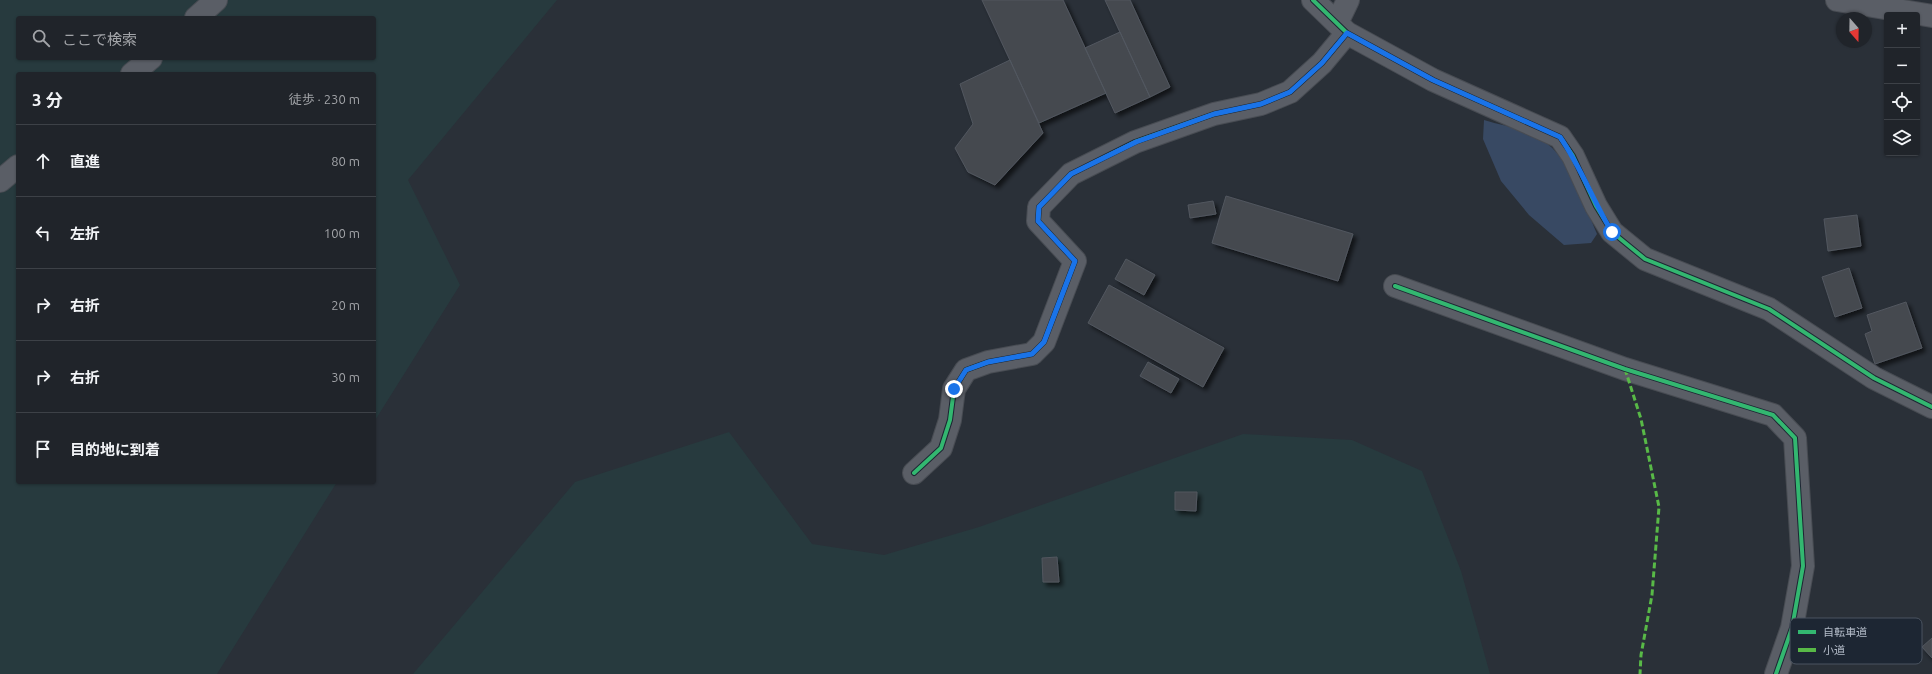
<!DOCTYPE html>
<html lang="ja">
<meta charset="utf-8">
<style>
:root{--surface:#20242a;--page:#282c32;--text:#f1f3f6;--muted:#a2a4a8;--line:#3d4147}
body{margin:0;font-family:Ubuntu,"Noto Sans JP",sans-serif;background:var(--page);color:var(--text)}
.controls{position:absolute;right:12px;top:12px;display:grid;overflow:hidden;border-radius:4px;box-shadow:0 1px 3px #0004}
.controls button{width:36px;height:36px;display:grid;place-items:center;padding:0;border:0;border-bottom:1px solid var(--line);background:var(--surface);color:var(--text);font:20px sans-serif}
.compass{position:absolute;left:1836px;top:12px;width:36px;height:36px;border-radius:50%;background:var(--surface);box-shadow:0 1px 3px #0004;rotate:160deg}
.stop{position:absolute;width:12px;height:12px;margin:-9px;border:3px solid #1a73e8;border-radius:50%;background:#fff}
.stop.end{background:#1a73e8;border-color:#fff;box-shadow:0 1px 4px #0008}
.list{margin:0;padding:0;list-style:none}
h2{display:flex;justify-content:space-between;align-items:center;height:52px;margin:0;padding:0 16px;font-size:17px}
h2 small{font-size:13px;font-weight:400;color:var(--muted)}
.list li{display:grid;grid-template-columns:26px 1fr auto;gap:12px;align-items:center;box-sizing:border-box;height:72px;padding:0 16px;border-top:1px solid var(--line)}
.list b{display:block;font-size:15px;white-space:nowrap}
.list em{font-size:13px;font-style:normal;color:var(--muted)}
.icon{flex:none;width:22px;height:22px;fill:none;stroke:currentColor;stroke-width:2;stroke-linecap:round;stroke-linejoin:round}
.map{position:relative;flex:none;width:1932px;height:674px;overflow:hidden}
.search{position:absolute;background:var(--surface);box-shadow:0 1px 3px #0004;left:16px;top:16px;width:360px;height:44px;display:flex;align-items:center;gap:10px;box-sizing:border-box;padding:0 14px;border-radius:4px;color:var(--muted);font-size:15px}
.panel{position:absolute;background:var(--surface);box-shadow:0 1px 3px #0004;left:16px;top:72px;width:360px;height:412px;border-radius:4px}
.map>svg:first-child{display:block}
.green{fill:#273a3e;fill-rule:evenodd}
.water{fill:#384963}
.building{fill:#444950;stroke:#52575f;filter:url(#shadow)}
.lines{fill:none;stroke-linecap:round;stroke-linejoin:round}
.minor-casing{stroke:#484c53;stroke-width:24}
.minor{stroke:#5a5e66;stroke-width:22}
.quiet{stroke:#58b947;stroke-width:3;stroke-dasharray:6 3;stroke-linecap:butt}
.cycleway-casing{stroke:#1d2633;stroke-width:6}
.cycleway{stroke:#33b770;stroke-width:4}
.route{stroke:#1a73e8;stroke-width:5}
.key{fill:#1d2633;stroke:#4a5360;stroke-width:1}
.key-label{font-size:11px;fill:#b4bcc9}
</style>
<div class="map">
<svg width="1932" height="674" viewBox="0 0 1932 674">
<defs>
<filter id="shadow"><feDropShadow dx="3.5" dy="3.5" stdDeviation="2" flood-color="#0009"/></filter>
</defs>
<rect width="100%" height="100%" fill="#2a3038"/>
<path class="green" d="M0 0H557L408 180 460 285 374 422V74H18V482H337L217 674H0ZM18 18H374V58H18Z
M729 432 812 544 884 555 979 527 1243 434 1352 440 1422 471 1461 571 1490 674H413L575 482Z"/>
<path class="water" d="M1484 120C1500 125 1519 128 1534 135 1571 154 1582 198 1597 234L1591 243 1564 245 1529 215 1501 181 1483 139Z"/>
<path class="building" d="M982 0H1063L1106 93 1039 123Z
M1105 0H1130L1170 87 1150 97Z
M1120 32 1150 97 1115 113 1085 48Z
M1010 60 1043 133 995 185 968 172 955 148 973 124 960 84Z
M1226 196 1353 234 1338 281 1212 243Z
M1213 201 1216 214 1190 218 1188 205Z
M1857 215 1861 246 1828 251 1824 219Z
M1126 259 1155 275 1144 295 1115 279Z
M1849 268 1862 308 1835 317 1822 277Z
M1109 285 1224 348 1203 387 1088 323Z
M1906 302 1922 348 1875 364 1865 334 1872 331 1867 315Z
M1148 362 1179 379 1171 393 1140 376Z
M1175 492H1197L1196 511 1175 510Z
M1057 557 1059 582H1043L1042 558Z
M1932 638V658L1922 647Z"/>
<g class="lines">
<g class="minor-casing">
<path id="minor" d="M1313 0 1347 33 1433 80 1560 137 1573 156 1596 206 1612 232 1645 259 1769 309 1874 378 1932 407
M1837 0 1932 16
M196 18 216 0
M1337 23 1348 0
M132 74 151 58
M0 181 18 166
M1395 286 1625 369 1773 415 1795 438 1803 566 1792 628 1776 674
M914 473 941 448 950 420 954 389 966 370 988 362 1032 354 1044 342 1075 261 1038 221 1039 207 1071 174 1135 142 1214 114 1261 104 1290 92 1322 63 1347 33"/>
</g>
<use href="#minor" class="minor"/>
<path class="quiet" d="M1625 369 1641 419 1659 507 1652 595 1641 655 1640 674"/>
<g class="cycleway-casing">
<path id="cycleway" d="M1313 0 1347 33 1433 80 1560 137 1573 156 1596 206 1612 232 1645 259 1769 309 1874 378 1932 407
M1395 286 1625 369 1773 415 1795 438 1803 566 1792 628 1776 674
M914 473 941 448 950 420 954 389 966 370 988 362 1032 354 1044 342 1075 261 1038 221 1039 207 1071 174 1135 142 1214 114 1261 104 1290 92 1322 63 1347 33"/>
</g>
<use href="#cycleway" class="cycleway"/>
</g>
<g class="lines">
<path class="route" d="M954 389 966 370 988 362 1032 354 1044 342 1075 261 1038 221 1039 207 1071 174 1136 142 1214 114 1261 104 1290 92 1322 63 1347 33 1433 80 1560 137C1581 167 1593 201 1612 232"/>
</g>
<rect x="1790" y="618" width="132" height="46" rx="6" class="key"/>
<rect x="1798" y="630" width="18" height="4" fill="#33b770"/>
<rect x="1798" y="648" width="18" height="4" fill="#58b947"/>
<g class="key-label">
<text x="1823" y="636">自転車道</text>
<text x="1823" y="654">小道</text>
</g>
</svg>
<div class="controls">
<button>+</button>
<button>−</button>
<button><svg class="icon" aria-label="locate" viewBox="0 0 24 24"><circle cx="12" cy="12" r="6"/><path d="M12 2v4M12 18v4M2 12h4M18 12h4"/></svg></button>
<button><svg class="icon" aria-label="layers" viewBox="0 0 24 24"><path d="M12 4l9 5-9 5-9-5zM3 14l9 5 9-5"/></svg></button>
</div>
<svg class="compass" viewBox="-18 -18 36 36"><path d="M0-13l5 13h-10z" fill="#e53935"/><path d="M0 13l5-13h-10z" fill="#a2a4a8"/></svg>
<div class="stop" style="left:1612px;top:232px"></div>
<div class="stop end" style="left:954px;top:389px"></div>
<div class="search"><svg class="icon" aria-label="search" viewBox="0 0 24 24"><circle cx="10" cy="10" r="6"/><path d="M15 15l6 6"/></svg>ここで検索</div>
<section class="panel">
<h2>3 分<small>徒歩 · 230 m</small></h2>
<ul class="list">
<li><svg class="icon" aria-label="ahead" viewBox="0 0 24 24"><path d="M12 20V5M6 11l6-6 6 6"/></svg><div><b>直進</b></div><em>80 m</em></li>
<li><svg class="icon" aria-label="left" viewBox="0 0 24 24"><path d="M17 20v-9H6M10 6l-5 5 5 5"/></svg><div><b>左折</b></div><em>100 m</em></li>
<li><svg class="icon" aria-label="right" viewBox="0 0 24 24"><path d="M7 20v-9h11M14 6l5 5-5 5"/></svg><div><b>右折</b></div><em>20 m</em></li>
<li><svg class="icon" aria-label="right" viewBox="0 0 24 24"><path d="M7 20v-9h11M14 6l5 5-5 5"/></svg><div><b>右折</b></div><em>30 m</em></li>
<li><svg class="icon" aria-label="arrive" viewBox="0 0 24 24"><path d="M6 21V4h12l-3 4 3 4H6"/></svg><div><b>目的地に到着</b></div></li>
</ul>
</section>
</div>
